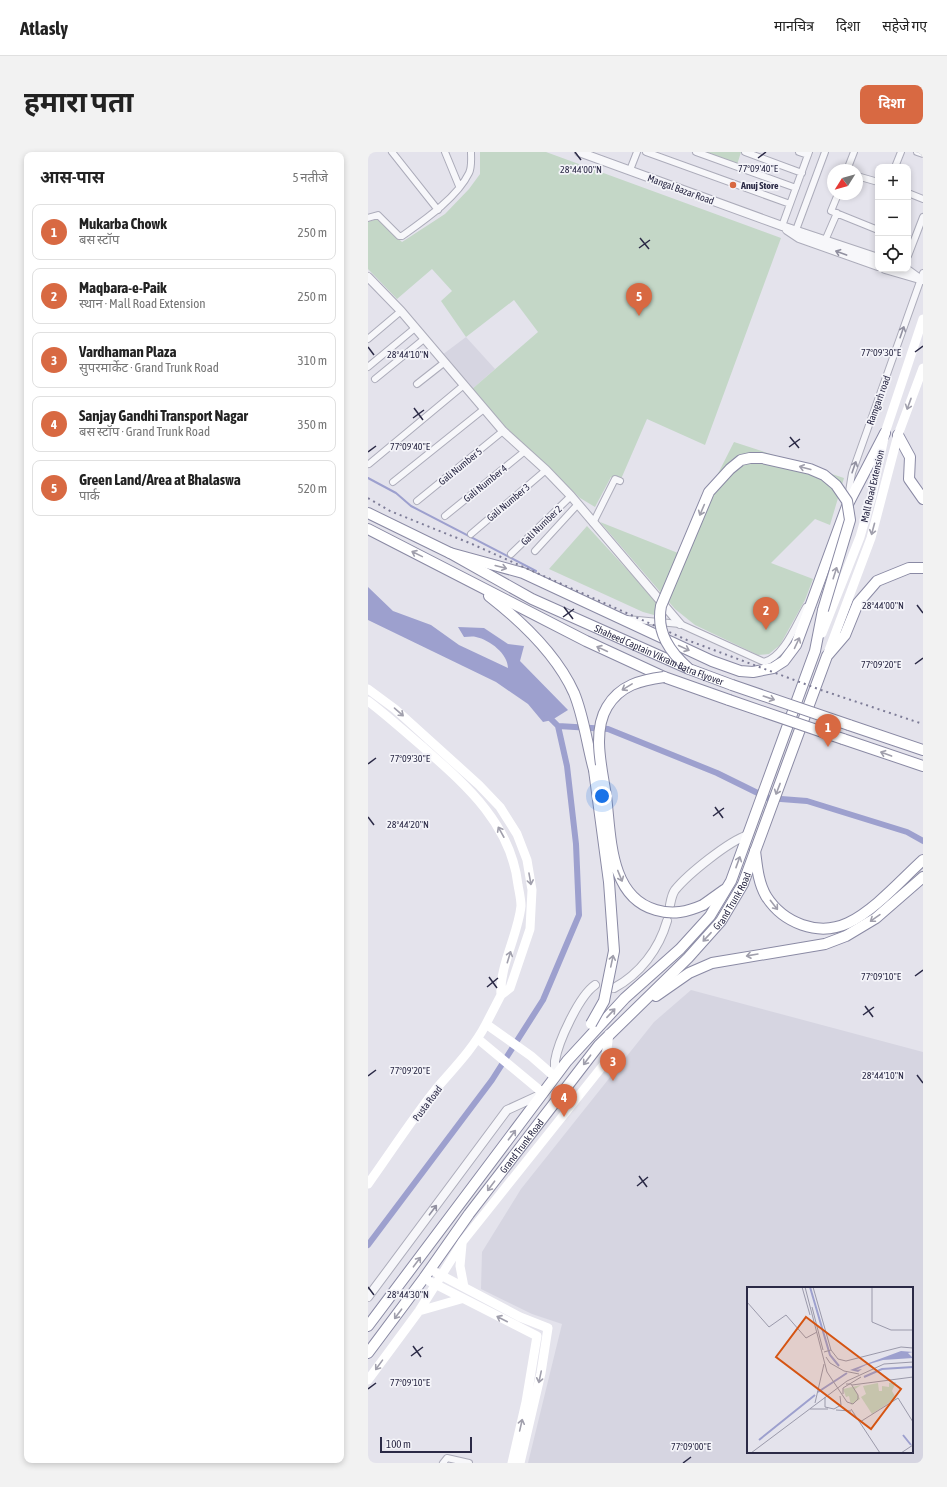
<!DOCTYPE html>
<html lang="hi">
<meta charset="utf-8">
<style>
:root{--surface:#fff;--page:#f2f2f2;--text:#222;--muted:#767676;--line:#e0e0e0;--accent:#d86942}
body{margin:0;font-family:"Asap Condensed","Noto Sans Devanagari",sans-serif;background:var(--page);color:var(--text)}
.controls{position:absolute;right:12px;top:12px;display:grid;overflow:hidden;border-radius:8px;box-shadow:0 2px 6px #0003}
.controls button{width:36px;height:36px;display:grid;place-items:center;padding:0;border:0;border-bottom:1px solid var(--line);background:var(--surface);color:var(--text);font:20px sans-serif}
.compass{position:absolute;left:459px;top:12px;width:36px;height:36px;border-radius:50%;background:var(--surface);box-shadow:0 2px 6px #0003;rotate:233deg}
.scale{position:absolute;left:12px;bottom:10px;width:92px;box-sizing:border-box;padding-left:4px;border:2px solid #2b2a46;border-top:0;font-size:11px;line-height:14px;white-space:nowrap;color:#2b2a46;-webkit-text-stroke:3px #f4f4f9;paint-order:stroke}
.you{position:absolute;left:234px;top:644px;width:14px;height:14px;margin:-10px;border:3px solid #fff;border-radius:50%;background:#1a73e8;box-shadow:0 0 0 6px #1a73e833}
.badge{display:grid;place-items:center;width:26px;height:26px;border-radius:50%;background:var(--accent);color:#fff;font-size:13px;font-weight:700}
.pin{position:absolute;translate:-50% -33px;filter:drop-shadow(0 1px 2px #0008)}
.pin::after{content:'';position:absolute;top:21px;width:14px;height:12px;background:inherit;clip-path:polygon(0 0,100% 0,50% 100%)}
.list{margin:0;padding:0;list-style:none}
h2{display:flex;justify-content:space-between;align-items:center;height:52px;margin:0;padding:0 16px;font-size:17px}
h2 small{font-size:13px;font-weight:400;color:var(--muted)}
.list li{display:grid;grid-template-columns:26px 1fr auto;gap:12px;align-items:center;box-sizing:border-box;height:56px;margin:0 8px 8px;padding:0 8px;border:1px solid var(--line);border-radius:8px}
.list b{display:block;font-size:15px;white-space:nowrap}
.list p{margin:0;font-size:13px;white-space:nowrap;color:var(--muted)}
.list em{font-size:13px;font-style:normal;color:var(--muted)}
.icon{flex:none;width:22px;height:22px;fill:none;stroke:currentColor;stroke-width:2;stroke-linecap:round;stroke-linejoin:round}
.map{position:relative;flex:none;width:555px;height:1311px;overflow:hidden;border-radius:8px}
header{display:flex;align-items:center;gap:24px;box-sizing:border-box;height:56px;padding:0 20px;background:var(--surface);border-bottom:1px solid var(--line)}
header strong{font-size:19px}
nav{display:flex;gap:22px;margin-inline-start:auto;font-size:14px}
.intro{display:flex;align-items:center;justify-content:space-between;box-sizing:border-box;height:96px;padding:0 24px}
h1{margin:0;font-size:28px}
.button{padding:10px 18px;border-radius:8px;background:var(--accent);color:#fff;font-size:14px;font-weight:700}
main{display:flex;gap:24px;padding:0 24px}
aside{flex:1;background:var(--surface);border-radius:8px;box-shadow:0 2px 6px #0003}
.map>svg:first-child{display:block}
.built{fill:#d6d5e1;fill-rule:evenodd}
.green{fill:#c4d7c7}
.water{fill:#9da0ce}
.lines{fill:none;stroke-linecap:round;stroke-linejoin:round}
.stream{stroke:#9da0ce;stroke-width:2}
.canal{stroke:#9da0ce;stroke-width:6}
.minor-casing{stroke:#acacba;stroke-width:8}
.tertiary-casing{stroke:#acacba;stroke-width:10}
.trunk-casing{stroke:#8a8aa4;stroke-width:12}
.minor{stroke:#f7f7fa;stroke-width:6}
.tertiary{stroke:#f7f7fa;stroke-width:8}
.secondary{stroke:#fff;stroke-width:9}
.trunk{stroke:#fff;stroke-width:10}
.rail{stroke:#7d7c97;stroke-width:2;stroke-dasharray:2 4;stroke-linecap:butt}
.trunk-bridge-casing{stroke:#8a8aa4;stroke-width:12;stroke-linecap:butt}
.trunk-bridge{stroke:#fff;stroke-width:10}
.oneway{stroke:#9190a0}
.oneway2{stroke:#a09fac}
.ticks{fill:none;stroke:#2b2a46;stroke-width:1.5}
.poi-dot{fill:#d86942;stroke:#f4f4f9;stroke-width:1.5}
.labels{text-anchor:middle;stroke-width:3.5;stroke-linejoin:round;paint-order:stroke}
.poi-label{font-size:10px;font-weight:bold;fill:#2b2a46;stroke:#f4f4f9;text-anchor:start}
.street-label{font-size:10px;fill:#2b2a46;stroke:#f4f4f9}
.inset-river{fill:none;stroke:#9da0ce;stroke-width:2}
.inset-road{fill:none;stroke:#9a99aa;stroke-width:1}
.view{fill:#d55412;fill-opacity:0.15;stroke:#d55412;stroke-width:2}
.inset-edge{fill:none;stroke:#2b2a46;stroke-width:2}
.ticks-label{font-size:10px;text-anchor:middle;fill:#2b2a46;stroke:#f4f4f9;stroke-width:3.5;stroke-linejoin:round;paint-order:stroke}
</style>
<header>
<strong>Atlasly</strong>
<nav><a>मानचित्र</a><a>दिशा</a><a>सहेजे गए</a></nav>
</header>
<div class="intro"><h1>हमारा पता</h1><a class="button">दिशा</a></div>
<main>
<aside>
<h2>आस-पास<small>5 नतीजे</small></h2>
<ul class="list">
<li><span class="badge">1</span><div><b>Mukarba Chowk</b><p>बस स्टॉप</p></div><em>250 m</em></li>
<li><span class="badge">2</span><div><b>Maqbara-e-Paik</b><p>स्थान · Mall Road Extension</p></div><em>250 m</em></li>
<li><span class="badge">3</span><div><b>Vardhaman Plaza</b><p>सुपरमार्केट · Grand Trunk Road</p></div><em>310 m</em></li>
<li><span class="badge">4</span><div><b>Sanjay Gandhi Transport Nagar</b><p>बस स्टॉप · Grand Trunk Road</p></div><em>350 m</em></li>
<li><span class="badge">5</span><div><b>Green Land/Area at Bhalaswa</b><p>पार्क</p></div><em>520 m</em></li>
</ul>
</aside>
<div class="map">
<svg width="555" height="1311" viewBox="0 0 555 1311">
<rect width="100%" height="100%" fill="#e4e3ec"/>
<path class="built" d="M98 185 127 217 103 238 74 203Z
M323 838 555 900V1311H160L194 1172 164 1162 113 1137 114 1100 153 1037 286 870ZM380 1136H544V1300H380Z"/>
<path class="green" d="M112 0H178L413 86 337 293 279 267 253 327 243 325 227 355 212 346 119 257 103 238 170 180 146 148 98 185 73 149 84 139 64 117 29 147 0 117V70L9 67 34 90 77 62 101 37 112 22Z
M336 0H373L369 13Z
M366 290 476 326 462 373 447 367 403 411 445 427 437 448 412 493 401 502 390 503 327 473 307 457 232 370 310 401Z
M219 374 289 450 286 463 275 460 181 417Z"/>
<path class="water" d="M0 435 25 459 63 473 91 493 140 516C140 502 122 488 108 485 104 484 100 485 96 485L90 475 116 476 140 492 156 494 152 509 200 558 184 568 175 570 160 552 128 530 0 468Z"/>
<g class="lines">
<path class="stream" d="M0 326 28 341 43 354 168 419"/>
<path class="canal" d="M179 563 190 574 240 577 349 621 400 646 439 649 539 680 555 689
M0 1093 124 928 175 848 211 763 208 692 199 614 190 574"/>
<g class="minor-casing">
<path id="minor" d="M24 0 70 58
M77 0 91 34
M278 0 422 52
M328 0 428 36
M377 0 434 21
M431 0 440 3
M549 0 555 2
M527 15 533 0
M262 18 269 0
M479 18 486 0
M489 24 510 30
M540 41 555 47
M470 42 463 59 510 78
M0 66 10 63 31 84H34C55 69 89 46 101 21 104 15 103 7 103 0
M414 74 441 0
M428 78 457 0
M456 91 469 61
M540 104 555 65
M0 187 33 159
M0 215 47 176
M7 227 56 187
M49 232 77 210
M1 312 96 233
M25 330 116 257
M480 346 484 321 555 121
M49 349 135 279
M77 364 157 299
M225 371 247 327 252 329
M103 382 178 318
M167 399 210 352
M143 402 203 344
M259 467 312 472 396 510C416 505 428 472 438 455
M75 1311 79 1306 101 1311"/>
</g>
<g class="tertiary-casing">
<path id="tertiary" d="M211 0 414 74 510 106
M419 78 431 86 510 114
M517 117 555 128
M538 117 549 125
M0 125 33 159 135 279 178 318 203 344 312 472
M302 753C303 748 304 742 307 738 320 722 361 689 380 683
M246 836C272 822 291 797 299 769
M187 925C187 920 187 914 187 909 190 890 211 844 227 833
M0 1145 139 958 174 942"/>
</g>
<g class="trunk-casing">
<g id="trunk">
<path d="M530 283 542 305 541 327 555 347"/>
<path id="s1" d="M0 361 82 401 164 447 321 517 364 533"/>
<path d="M0 377 218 489 296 525 361 548"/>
<path d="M82 401 155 421 344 509 372 519 385 520 405 516 416 509 428 493 479 354 517 281"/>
<path d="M121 444C153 469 189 503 206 541 216 565 219 593 226 618"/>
<path d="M481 573 555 598"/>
<path d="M475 587 555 614"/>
<path d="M387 699C389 714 390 730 398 744 415 771 450 785 480 771 507 758 533 728 555 708"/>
<path d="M335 753 356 738"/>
<path d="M288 844 321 821 344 811 457 792 478 784 508 766 555 725"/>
<path d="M0 1174 199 909 257 846 312 797 342 764 363 729 447 499 455 458"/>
<path id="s2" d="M0 1201 56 1126 101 1062 231 893 320 806 353 769 375 732 459 504 477 483 490 451 509 429 541 416H555"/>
</g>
</g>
<use href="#minor" class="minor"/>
<use href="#tertiary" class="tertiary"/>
<path class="secondary" d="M454 481 492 385 504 343 517 281 555 167
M460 501 503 386 530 283 555 216
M0 537 27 557 111 633 132 655 149 682 159 708 164 738 162 777 142 836 133 843 118 872 163 904 187 925
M0 549C20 564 37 580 56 596 99 634 143 672 150 733 151 739 153 747 153 754 150 783 131 815 133 843
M110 887 175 941
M0 1032C23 1000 44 967 68 937 86 916 105 897 118 872
M94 1092 92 1114 96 1135
M67 1120 152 1165 180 1176 173 1221 152 1311
M61 1129 169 1184 158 1250 144 1311
M51 1159 93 1147
M0 1228 51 1159 95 1089 237 911 241 882"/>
<use href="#trunk" class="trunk"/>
<path class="rail" d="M0 346 22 359 104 392 319 488 453 538 555 572"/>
<g class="trunk-bridge-casing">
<path id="trunk-bridge" d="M321 517C302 500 288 481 293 454L341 340 362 317 373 308 382 306H394L442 317 456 323 468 333 479 349 482 368 455 458
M296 525C273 528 252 533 239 555 224 580 234 617 238 644 243 684 241 745 288 758 305 763 319 760 335 753
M364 533 481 573
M361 548 475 587
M223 872 236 849 246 799 241 730 226 618"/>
</g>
<use href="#trunk-bridge" class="trunk-bridge"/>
</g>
<defs><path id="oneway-shaft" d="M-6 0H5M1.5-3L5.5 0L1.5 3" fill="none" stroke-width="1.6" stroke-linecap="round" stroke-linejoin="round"/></defs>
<g class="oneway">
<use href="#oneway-shaft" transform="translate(473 101) rotate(-160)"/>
<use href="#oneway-shaft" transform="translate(534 180) rotate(-71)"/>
<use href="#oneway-shaft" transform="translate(486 315) rotate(-71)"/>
<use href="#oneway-shaft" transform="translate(65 1058) rotate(-53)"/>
</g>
<g class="oneway2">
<use href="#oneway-shaft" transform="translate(541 252) rotate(110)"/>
<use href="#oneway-shaft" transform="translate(437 316) rotate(-165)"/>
<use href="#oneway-shaft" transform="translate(334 358) rotate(113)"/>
<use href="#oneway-shaft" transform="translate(505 377) rotate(105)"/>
<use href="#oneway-shaft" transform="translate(49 402) rotate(-154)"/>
<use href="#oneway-shaft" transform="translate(133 415) rotate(15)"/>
<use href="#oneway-shaft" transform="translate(467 421) rotate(-72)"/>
<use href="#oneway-shaft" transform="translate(429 491) rotate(-65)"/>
<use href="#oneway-shaft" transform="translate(316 496) rotate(25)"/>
<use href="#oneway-shaft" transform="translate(234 497) rotate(-155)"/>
<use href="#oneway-shaft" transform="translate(259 535) rotate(149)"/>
<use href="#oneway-shaft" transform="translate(401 546) rotate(19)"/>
<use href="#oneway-shaft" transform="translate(31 560) rotate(41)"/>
<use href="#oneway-shaft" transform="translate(518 602) rotate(-160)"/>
<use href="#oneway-shaft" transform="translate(410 637) rotate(111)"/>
<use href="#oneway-shaft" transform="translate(133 680) rotate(-119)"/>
<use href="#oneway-shaft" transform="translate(370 710) rotate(-70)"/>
<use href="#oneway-shaft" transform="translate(252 724) rotate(68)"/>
<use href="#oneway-shaft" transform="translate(162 727) rotate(80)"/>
<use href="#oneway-shaft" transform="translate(406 753) rotate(52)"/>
<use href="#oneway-shaft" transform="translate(507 766) rotate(145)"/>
<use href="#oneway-shaft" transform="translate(339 785) rotate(133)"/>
<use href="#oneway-shaft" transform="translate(384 803) rotate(170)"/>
<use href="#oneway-shaft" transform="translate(141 805) rotate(-73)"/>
<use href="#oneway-shaft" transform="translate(244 809) rotate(-78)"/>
<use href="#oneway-shaft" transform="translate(243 861) rotate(-47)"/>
<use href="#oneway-shaft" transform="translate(219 908) rotate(127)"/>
<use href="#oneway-shaft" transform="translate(144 983) rotate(-53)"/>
<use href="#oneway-shaft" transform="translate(123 1034) rotate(127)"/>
<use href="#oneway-shaft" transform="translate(49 1110) rotate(-53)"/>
<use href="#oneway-shaft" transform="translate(30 1162) rotate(127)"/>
<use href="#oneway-shaft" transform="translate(134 1167) rotate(-153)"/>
<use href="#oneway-shaft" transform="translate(11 1213) rotate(126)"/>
<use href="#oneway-shaft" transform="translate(172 1225) rotate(102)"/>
<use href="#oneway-shaft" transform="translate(153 1273) rotate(-77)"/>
</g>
<path class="ticks" d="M207 0 213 8M390 6 398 0M272 86 281 97M271 96 282 88M0 195 6 203M547 200 555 194M46 256 55 268M45 266 56 258M422 285 431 296M421 295 432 287M0 300 8 294M549 453 555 461M196 455 205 467M195 465 206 457M547 512 555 506M0 612 8 606M347 655 355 666M345 664 356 656M0 665 6 673M547 824 555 818M121 825 129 836M119 835 130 826M497 854 505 865M495 863 506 855M549 923 555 931M0 924 8 918M271 1024 279 1035M269 1034 280 1025M0 1135 6 1143M45 1194 53 1205M43 1204 55 1195M0 1237 8 1231M315 1311 323 1305"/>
<circle class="poi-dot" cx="365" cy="33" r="4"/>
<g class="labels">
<g class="poi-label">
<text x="373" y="37">Anuj Store</text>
</g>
<g class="street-label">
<text transform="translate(313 37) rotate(20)" y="4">Mangal Bazar Road</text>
<text transform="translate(510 248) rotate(-70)" y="4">Ramgarh road</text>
<text transform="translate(92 314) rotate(-39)" y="4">Gali Number 5</text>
<text transform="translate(117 331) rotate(-39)" y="4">Gali Number 4</text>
<text transform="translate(504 334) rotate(-77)" y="4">Mall Road Extension</text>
<text transform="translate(140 350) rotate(-40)" y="4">Gali Number 3</text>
<text transform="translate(173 373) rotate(-44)" y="4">Gali Number 2</text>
<text dy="4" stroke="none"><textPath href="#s1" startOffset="324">Shaheed Captain Vikram Batra Flyover</textPath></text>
<text dy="4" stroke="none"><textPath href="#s2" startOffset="582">Grand Trunk Road</textPath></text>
<text transform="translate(59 951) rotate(-53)" y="4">Pusta Road</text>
<text dy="4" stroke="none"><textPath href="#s2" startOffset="258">Grand Trunk Road</textPath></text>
</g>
</g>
<g transform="translate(379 1135)">
<rect width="166" height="166" fill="#e4e3ec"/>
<path d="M149 95 145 104 149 111 125 127 114 110 119 107 116 99 131 96 132 104H135V99L142 100V96ZM114 98 108 102 113 112 104 118 102 109 99 110 96 102Z" fill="#c4d7c7"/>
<path d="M154 64 166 65 161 66 166 71 136 73 119 78 109 83 115 82 111 85 103 83Z" fill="#9da0ce"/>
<path class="inset-river" d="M63 0 83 68 92 79M117 90 135 82 166 80M71 105 100 86M156 148 164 158M12 153 68 108"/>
<path class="inset-road" d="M55 0 63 28M58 0 80 85 100 115 106 117 111 112V108L104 97H99M66 0 84 63M125 0V35L144 43H166M0 15 22 40 39 28 59 51 70 45M65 20 76 63M77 65 84 63 91 72 99 74 154 60 166 61M79 70 83 76 97 84 112 87M105 98 166 90M96 107V101L114 90M78 110V120L87 122 94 118 93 109M68 116 77 77M63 122H81M104 122 133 166M89 123 104 124M113 135 151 111 166 135M4 166 100 94 137 77 166 75M154 166 166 158"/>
<path class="view" d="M59 30 154 102 124 142 29 70Z"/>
<rect width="166" height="166" class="inset-edge"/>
</g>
<g class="ticks-label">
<text x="390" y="20">77°09'40"E</text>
<text x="213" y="21">28°44'00"N</text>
<text x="513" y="204">77°09'30"E</text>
<text x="40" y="206">28°44'10"N</text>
<text x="42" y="298">77°09'40"E</text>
<text x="515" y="457">28°44'00"N</text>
<text x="513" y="516">77°09'20"E</text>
<text x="42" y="610">77°09'30"E</text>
<text x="40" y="676">28°44'20"N</text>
<text x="513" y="828">77°09'10"E</text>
<text x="42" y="922">77°09'20"E</text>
<text x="515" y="927">28°44'10"N</text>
<text x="40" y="1146">28°44'30"N</text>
<text x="42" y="1234">77°09'10"E</text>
<text x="323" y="1298">77°09'00"E</text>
</g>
</svg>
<div class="controls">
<button>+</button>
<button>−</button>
<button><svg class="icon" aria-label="locate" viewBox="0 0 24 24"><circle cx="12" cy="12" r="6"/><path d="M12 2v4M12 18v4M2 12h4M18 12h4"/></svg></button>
</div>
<svg class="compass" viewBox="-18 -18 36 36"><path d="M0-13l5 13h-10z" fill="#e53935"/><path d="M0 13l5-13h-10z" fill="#767676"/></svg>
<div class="scale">100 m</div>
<div class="you"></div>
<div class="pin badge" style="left:460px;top:595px">1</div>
<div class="pin badge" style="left:398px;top:478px">2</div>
<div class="pin badge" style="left:245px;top:929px">3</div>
<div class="pin badge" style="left:196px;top:965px">4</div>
<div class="pin badge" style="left:271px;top:164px">5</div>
</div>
</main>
